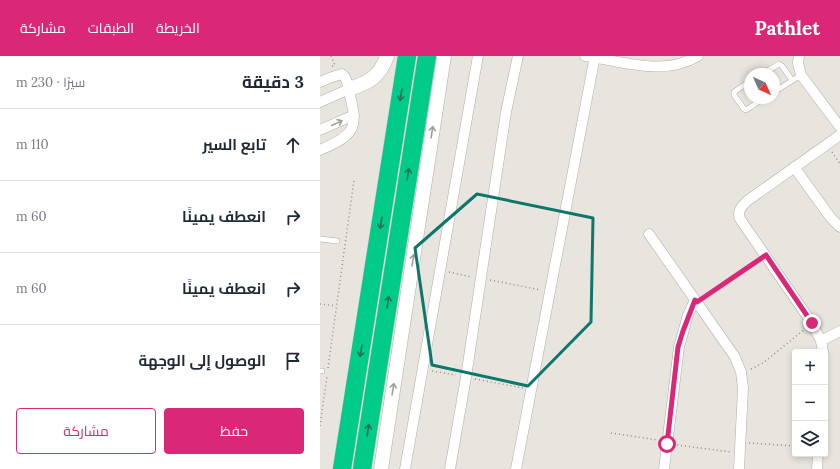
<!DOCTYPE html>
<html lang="ar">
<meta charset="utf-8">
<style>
:root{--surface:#fff;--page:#f6f6f7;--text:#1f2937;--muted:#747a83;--line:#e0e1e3;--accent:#db2777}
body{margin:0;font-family:Lora,Cairo,serif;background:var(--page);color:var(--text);direction:rtl}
.controls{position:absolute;right:12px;bottom:12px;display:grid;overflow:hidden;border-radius:4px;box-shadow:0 2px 6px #0003}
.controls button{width:36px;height:36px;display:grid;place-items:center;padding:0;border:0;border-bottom:1px solid var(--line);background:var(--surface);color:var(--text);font:20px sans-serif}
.compass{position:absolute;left:424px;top:12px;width:36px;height:36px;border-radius:50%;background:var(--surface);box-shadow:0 2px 6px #0003;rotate:135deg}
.stop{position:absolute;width:12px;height:12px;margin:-9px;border:3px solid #db2777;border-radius:50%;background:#fff}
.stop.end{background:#db2777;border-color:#fff;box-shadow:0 1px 4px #0008}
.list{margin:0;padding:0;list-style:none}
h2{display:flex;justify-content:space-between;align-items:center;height:52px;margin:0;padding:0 16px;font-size:17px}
h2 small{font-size:13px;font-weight:400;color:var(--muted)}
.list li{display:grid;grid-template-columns:26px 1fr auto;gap:12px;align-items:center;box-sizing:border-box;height:72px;padding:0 16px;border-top:1px solid var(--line)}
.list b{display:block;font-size:15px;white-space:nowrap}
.list em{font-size:13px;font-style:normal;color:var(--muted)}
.actions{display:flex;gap:8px;padding:12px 16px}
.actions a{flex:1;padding:9px 0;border:1px solid var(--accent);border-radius:4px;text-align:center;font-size:14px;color:var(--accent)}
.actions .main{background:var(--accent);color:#fff}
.icon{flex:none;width:22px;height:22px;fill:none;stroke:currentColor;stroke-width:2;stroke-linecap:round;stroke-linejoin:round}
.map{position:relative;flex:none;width:520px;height:413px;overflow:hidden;direction:ltr}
header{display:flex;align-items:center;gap:24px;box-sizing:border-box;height:56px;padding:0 20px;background:var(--accent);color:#fff}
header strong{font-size:19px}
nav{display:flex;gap:22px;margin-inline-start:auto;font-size:14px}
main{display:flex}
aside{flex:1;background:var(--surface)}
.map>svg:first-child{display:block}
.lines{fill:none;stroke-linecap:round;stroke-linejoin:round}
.lane-casing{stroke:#afada5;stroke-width:6}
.street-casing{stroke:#afada5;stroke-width:11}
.secondary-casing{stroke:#afada5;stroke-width:15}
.highway-casing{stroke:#c1c1c0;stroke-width:19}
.path{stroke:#8f8e88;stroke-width:1.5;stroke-dasharray:1 3;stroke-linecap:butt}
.lane{stroke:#fff;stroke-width:5}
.street{stroke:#fff;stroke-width:10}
.secondary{stroke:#fff;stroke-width:14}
.highway{stroke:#00cb89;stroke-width:18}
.oneway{stroke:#286f55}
.oneway2{stroke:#9e9e9c}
.route{stroke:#db2777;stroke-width:5}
.marked{fill:none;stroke:#0f766e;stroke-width:3;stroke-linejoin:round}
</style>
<header>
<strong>Pathlet</strong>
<nav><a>الخريطة</a><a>الطبقات</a><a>مشاركة</a></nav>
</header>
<main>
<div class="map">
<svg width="520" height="413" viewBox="0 0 520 413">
<rect width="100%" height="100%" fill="#e7e5dd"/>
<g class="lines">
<g class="lane-casing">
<path id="lane" d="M442 18 459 8 462 10 472 24
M430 25 414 36V39L424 53 426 54 444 42
M454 36 481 19
M0 183 17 185
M0 315H2"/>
</g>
<g class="street-casing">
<path id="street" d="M265 0C302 5 343 21 378 0
M479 0 478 7 481 19 520 71
M0 26 12 21 22 18 25 21 27 26C36 67 43 76 0 94
M0 46 29 33
M0 74 34 59
M474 111 511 162 520 171
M329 178 415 301 421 316 423 332 419 413
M501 285 520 275
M503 296 501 285 492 267 420 163C417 155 421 151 427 145L520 79
M85 413 158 0
M130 413 146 321 186 56 198 0
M196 413 275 0
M344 413 359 291 368 259 375 244
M497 413 498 398"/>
</g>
<g class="secondary-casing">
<path id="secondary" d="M29 33C48 27 60 21 67 0
M61 413 124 0"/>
</g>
<g class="highway-casing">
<path id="highway" d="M22 413 87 0
M42 413 107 0"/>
</g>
<path class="path" d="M11 0 15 9 11 11
M512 96 520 108
M129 216 152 221
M170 224 221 234
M385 241 438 204
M0 248 16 250
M8 312 34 124
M431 313 443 307 485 273
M112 315 136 319
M155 323 203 332
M0 370 7 320
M291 377 338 384
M429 387 475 390
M357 389 411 396"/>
<use href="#lane" class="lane"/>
<use href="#street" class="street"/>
<use href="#secondary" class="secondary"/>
<use href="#highway" class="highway"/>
</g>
<defs><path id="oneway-shaft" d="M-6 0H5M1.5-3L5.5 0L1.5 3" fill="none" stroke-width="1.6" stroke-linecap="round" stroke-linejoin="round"/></defs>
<g class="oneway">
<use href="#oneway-shaft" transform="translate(81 39) rotate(99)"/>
<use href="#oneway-shaft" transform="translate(88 118) rotate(-81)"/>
<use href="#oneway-shaft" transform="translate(61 167) rotate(99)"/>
<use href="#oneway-shaft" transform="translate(68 246) rotate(-81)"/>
<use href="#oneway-shaft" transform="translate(41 295) rotate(99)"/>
<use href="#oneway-shaft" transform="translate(48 374) rotate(-81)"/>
</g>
<g class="oneway2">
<use href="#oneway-shaft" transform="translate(17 67) rotate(-25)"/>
<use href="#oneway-shaft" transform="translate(112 76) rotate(-81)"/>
<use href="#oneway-shaft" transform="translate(93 204) rotate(-81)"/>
<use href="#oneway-shaft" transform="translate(73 333) rotate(-81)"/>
</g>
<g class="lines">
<path class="route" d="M347 388 358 291 363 275 375 244 377 246 446 199 492 267"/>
</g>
<path class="marked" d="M157 138 273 162 271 266 208 330 112 309 95 192Z"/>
</svg>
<div class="controls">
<button>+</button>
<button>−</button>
<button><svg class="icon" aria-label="layers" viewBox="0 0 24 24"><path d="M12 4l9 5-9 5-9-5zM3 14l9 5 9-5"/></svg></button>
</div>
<svg class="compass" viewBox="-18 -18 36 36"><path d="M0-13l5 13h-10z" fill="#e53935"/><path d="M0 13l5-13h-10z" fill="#747a83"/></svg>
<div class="stop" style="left:347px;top:388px"></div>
<div class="stop end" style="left:492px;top:267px"></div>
</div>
<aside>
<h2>3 دقيقة<small>سيرًا · 230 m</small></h2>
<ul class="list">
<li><svg class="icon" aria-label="ahead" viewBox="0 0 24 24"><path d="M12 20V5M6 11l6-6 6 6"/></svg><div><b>تابع السير</b></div><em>110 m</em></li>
<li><svg class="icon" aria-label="right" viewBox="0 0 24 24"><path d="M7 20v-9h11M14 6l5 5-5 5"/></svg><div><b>انعطف يمينًا</b></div><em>60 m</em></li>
<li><svg class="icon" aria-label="right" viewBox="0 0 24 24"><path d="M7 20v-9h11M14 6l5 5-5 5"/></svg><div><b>انعطف يمينًا</b></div><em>60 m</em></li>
<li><svg class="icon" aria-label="arrive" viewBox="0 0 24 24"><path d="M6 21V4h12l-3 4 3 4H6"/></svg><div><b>الوصول إلى الوجهة</b></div></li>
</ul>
<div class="actions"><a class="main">حفظ</a><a>مشاركة</a></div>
</aside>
</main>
